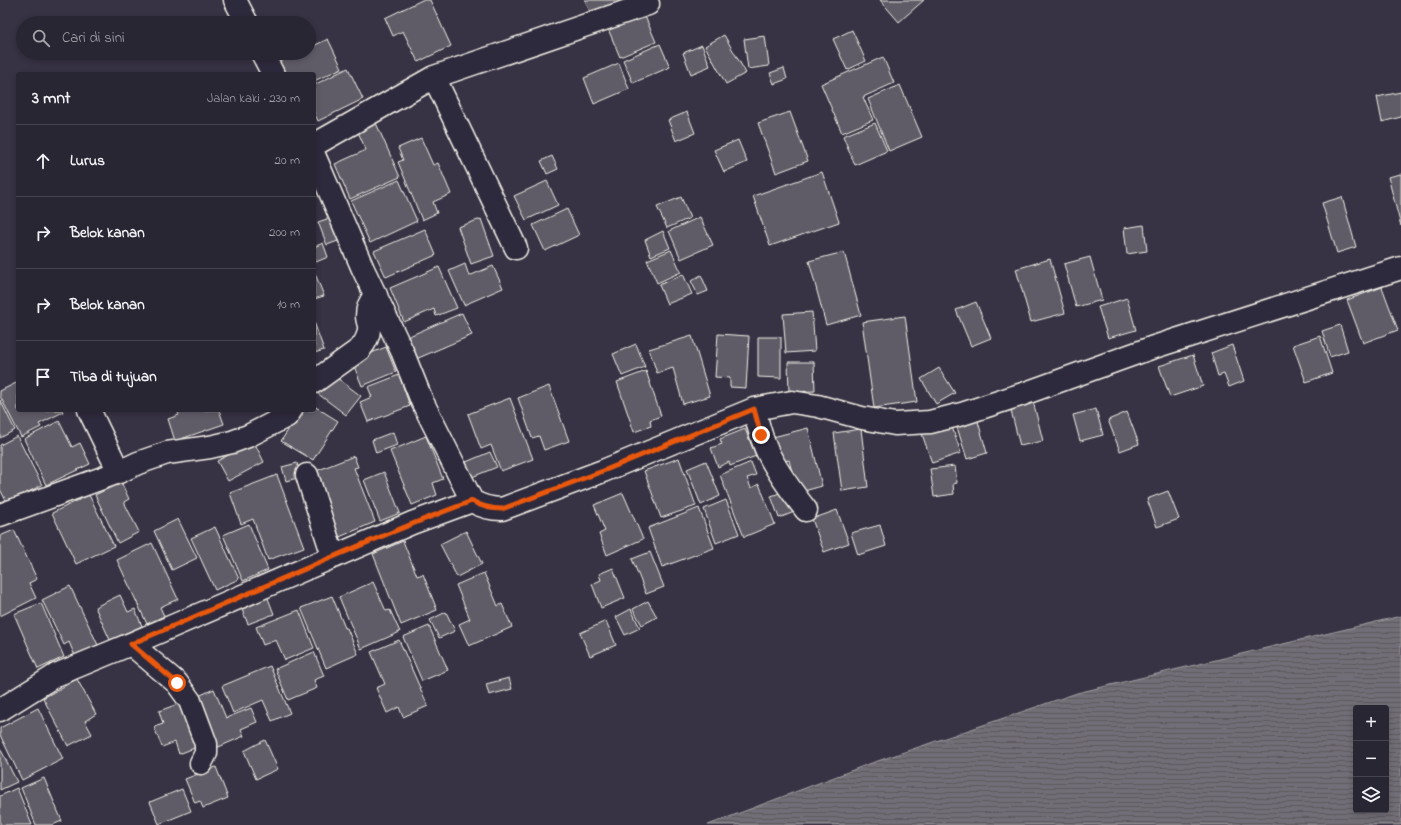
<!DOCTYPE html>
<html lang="id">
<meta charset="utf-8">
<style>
:root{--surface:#292633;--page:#312e3b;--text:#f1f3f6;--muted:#a5a5ac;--line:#45434e}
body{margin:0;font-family:"Indie Flower",sans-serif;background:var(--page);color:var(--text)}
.controls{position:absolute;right:12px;bottom:12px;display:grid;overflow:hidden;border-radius:4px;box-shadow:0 2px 6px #0003}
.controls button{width:36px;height:36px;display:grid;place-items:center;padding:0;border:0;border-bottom:1px solid var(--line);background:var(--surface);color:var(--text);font:20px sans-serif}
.stop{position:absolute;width:12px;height:12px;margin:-9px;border:3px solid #ea580c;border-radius:50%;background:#fff}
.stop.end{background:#ea580c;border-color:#fff;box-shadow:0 1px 4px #0008}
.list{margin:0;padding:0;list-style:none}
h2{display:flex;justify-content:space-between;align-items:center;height:52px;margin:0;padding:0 16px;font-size:17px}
h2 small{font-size:13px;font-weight:400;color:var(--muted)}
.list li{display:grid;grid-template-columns:26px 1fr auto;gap:12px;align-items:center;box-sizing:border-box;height:72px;padding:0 16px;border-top:1px solid var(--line)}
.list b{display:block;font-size:15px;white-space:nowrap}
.list em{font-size:13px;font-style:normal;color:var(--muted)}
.icon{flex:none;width:22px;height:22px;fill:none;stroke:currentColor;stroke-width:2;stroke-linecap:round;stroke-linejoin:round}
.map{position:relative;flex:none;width:1401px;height:825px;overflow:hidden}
.search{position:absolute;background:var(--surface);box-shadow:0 2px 6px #0003;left:16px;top:16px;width:300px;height:44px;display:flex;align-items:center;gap:10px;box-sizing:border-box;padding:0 14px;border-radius:22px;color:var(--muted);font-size:15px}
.panel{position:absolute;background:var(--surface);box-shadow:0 2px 6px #0003;left:16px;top:72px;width:300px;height:340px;border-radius:4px}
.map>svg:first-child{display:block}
.water{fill:url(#water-rules);stroke:#a6a2a4;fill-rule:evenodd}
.building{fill:#5f5c67;stroke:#f4f1e8}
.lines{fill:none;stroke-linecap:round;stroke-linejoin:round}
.street-casing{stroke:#f4f1e8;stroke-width:25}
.street{stroke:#2f2a3d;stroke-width:22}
.route{stroke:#ea580c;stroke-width:5}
</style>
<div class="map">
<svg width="1401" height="825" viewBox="0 0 1401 825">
<defs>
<pattern id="water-rules" width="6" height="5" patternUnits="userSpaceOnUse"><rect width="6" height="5" fill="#726e77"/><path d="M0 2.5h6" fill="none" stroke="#5b595c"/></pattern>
</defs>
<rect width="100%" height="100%" fill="#373244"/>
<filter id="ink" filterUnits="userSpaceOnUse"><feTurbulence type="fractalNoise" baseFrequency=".025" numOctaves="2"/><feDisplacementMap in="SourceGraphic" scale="8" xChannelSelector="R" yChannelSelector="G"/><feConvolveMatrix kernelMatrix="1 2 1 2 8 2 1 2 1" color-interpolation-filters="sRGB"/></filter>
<g filter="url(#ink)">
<path class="water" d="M1401 616V825H708L866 765 1077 693ZM1356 708H1386V810H1356Z"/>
<path class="building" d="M422 0H430L451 46 418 62 403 31 393 36 385 18Z
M585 0H632L592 17Z
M880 0H924L899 22Z
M644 14 656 42 620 57 608 29Z
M852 30 866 61 847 70 833 39Z
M724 35 746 73 726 84 705 46Z
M765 36 769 66 748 69 744 39Z
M328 39 342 68 314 81V74H279L275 64 298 53H309V48Z
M660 44 670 67 633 83 623 60Z
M702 45 710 66 691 74 683 53Z
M883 57 894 83 863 97 873 120 842 133 821 84Z
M619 63 629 89 594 104 584 78Z
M348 68 363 99 318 121 314 112V85Z
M784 68 787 79 774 84 770 73Z
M900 85 922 137 889 151 868 99Z
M1401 92V117L1382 122 1377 97Z
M687 112 695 133 676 141 668 120Z
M790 112 808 161 776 173 758 123Z
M376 123 400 177 350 199 335 164 366 150 358 132Z
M875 123 887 151 855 165 843 136Z
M421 138 433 165 438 163 451 194 433 202 437 213 422 220 398 162 403 160 398 148Z
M738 140 747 162 724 172 714 150Z
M552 156 558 169 547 174 541 161Z
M822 172 839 222 770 246 753 196Z
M1401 174V226L1388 177Z
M399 180 417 221 370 243 351 201Z
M547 181 558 205 526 220 514 196Z
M681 197 690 218 667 228 657 207Z
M1342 197 1356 247 1337 253 1322 203Z
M567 209 579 235 545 251 533 225Z
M700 217 713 245 681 259 669 231Z
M330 218 338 241 327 245 318 222Z
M481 219 494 256 471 264 458 227Z
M1144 225 1147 251 1127 254 1124 228Z
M425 229 436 255 386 277 374 251Z
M663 231 670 248 651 256 645 240Z
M323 243 328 257 316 262 314 258V247Z
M671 250 681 272 657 283 647 260Z
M844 252 861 315 826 325 809 261Z
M1090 257 1102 300 1076 307 1064 264Z
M1050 259 1065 313 1031 322 1016 269Z
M465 264 469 276 493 266 503 288 464 305 449 271Z
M439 267 457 308 436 316 434 309 404 322 390 288Z
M314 271 324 296 314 299Z
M683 274 692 294 667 304 659 285Z
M701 275 708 291 698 295 691 281Z
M1382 287 1398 330 1363 343 1347 300Z
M1127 298 1136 330 1108 338 1098 307Z
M976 302 991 338 971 346 956 310Z
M812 312 815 351 786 353 783 314Z
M462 313 472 335 416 359 407 337Z
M905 316 917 402 874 408 862 322Z
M314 322 324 350 314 353Z
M1340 325 1348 351 1330 357 1322 331Z
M718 334 749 336 746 388 730 387V378L715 377Z
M692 336 710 396 683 404 673 368 657 373 649 349Z
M1320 336 1332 373 1306 382 1293 345Z
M758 337H781V378L758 377Z
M636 344 645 367 622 376 613 354Z
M1232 345 1244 381 1229 387 1224 374 1218 376 1211 353Z
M386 347 396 372 362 386 352 361Z
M1193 355 1203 386 1170 397 1159 366Z
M788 362H814L815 391 789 392Z
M939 368 955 393 936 404 921 379Z
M646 371 661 416 650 420 651 426 634 432 617 382Z
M332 374 361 396 346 415 317 393Z
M399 375 410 406 368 422 360 402 372 397 368 387Z
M18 382V410H62L63 412 39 424 41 427 21 437 0 396V391Z
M549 386 569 441 544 450 539 436 532 438 518 398Z
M1032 397 1043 441 1020 446 1009 403Z
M510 398 533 459 501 471 491 445 481 449 468 414Z
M0 400 15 430 0 438Z
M314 406 338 421 313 460 281 441 301 410H314Z
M1096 409 1103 435 1080 441 1073 415Z
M177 410H219L224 424 175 441 168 419 179 415Z
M1127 412 1139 444 1120 451 1108 420Z
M977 418 987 453 967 459 956 424Z
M59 421 72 447 80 443 90 464 46 485 24 439Z
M951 424 961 453 932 463 922 434Z
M808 428 822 486 797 493 789 460 779 462 773 437Z
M745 429 756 456 730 466 729 462 718 467 711 448 722 444 720 439Z
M861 429 868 487 842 491 834 433Z
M393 432 397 445 376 453 372 440Z
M17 436 42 485 7 503 0 489V445Z
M426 436 443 479 433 483 437 495 412 505 390 451Z
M254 442 264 462 228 481 217 461Z
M490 452 497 467 472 477 466 462Z
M354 456 358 467 354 468 375 522 337 538 311 473Z
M679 458 696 506 661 518 644 471Z
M706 461 720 496 701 505 687 469Z
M751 462 756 475 747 478 751 488 759 484 775 524 744 537 720 475Z
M297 463 301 477 286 481 282 467Z
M955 466 957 483 953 484 954 494 934 497 930 469Z
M384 472 400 513 380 521 364 480Z
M277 475 304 547 268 560 253 519 241 524 230 493Z
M121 482 129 499 124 502 139 532 118 543 95 495Z
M789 490 797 511 779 518 771 496Z
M1168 491 1179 519 1157 527 1147 499Z
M623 493 643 539 607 555 599 534 605 531 594 505Z
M89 495 114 546 76 564 52 513Z
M726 500 739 534 716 543 704 509Z
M699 508 714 548 662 567 648 528Z
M837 510 849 543 824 552 812 519Z
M178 519 197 558 172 570 154 531Z
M249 524 268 570 243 581 223 535Z
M880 525 886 546 858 555 851 533Z
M215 527 239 579 215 590 191 538Z
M14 530 37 579 29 583 36 598 0 616V536Z
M466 531 482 564 457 577 440 544Z
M403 541 417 576 423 574 437 610 401 625 373 554Z
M152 543 178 599 160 607 164 616 147 624 117 560Z
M650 552 664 587 646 594 632 559Z
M613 568 625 598 601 608 592 584 601 580 599 574Z
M484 573 498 606 502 604 512 627 469 646 459 624 470 619 456 585Z
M373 582 386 611 390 610 400 632 361 649 339 597Z
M70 586 98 645 75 656 69 642 64 645 42 600Z
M266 593 274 614 248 624 239 603Z
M120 595 128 612 135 609 142 626 110 640 95 607Z
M332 596 345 628H347L358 654 326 668 301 608Z
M648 601 657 617 642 625 633 609Z
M41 603 64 657 38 669 14 614Z
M631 609 640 628 625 635 616 617Z
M299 610 314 648 285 660 276 640 263 645 256 627Z
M446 612 455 631 439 638 430 620Z
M606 621 616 645 590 656 580 633Z
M429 626 448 670 422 681 403 637Z
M399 640 428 706 403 717 399 707 387 713 376 688 385 684 371 652Z
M314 652 324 676 314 680 317 688 288 700 275 669Z
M270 666 290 713 272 721 263 700 233 713 222 686Z
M509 678 512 689 489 695 486 684Z
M77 679 96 714 85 721 92 734 68 746 43 698Z
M214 689 226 718 251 708 257 722 241 729 244 736 214 749 194 698Z
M186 701 202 745 179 754 175 742 162 747 154 727 163 724 159 711Z
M38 708 63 759 22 780 0 735V728Z
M265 740 278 769 256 779 244 751Z
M0 748 17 782 0 790Z
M216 767 228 798 203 808 200 801 195 803 185 779Z
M44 778 62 821 52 825H36L21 788Z
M17 788 32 825H0V796Z
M182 789 191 811 159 824 150 802Z"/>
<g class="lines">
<g class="street-casing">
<path id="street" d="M235 0 247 23
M262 53 273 74
M434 77 516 248
M314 145 434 77 648 4
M314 155 363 269 402 351 422 401 472 501C482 507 491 509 502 509L603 471 754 409 792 402 818 406 862 418 895 424 930 422 962 414 1023 394 1151 348 1401 268
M314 382 360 349C366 342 370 335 369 325 368 322 367 319 367 316 367 308 371 300 376 295
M754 409C758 424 761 439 768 453 778 473 792 492 806 510
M89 410 119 472
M307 475 333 556
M0 515 119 472 138 463 167 453 210 447 232 442 248 436 287 416 291 410
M131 644 177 683 190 701 206 744V753L201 763
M0 710 56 675 131 644 412 523 472 501"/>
</g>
<use href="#street" class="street"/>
</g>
</g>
<g class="lines" filter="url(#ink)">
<path class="route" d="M177 683 131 644C245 596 356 544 472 501 482 507 491 509 502 509L603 471 754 409 761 435"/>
</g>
</svg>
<div class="controls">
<button>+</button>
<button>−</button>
<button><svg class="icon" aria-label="layers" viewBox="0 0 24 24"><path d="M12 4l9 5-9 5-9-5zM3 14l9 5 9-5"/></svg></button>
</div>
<div class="stop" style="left:177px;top:683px"></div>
<div class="stop end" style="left:761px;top:435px"></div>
<div class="search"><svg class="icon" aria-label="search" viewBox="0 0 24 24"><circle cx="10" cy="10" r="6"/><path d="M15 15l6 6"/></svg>Cari di sini</div>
<section class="panel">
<h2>3 mnt<small>Jalan kaki · 230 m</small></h2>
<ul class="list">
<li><svg class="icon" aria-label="ahead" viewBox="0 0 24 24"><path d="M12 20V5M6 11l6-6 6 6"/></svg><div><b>Lurus</b></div><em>20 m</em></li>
<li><svg class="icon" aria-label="right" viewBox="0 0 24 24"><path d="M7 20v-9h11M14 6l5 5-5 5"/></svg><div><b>Belok kanan</b></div><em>200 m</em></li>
<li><svg class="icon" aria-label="right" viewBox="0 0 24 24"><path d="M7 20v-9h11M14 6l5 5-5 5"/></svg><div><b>Belok kanan</b></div><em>10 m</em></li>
<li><svg class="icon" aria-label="arrive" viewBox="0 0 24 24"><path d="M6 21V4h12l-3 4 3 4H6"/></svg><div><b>Tiba di tujuan</b></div></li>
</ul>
</section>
</div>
